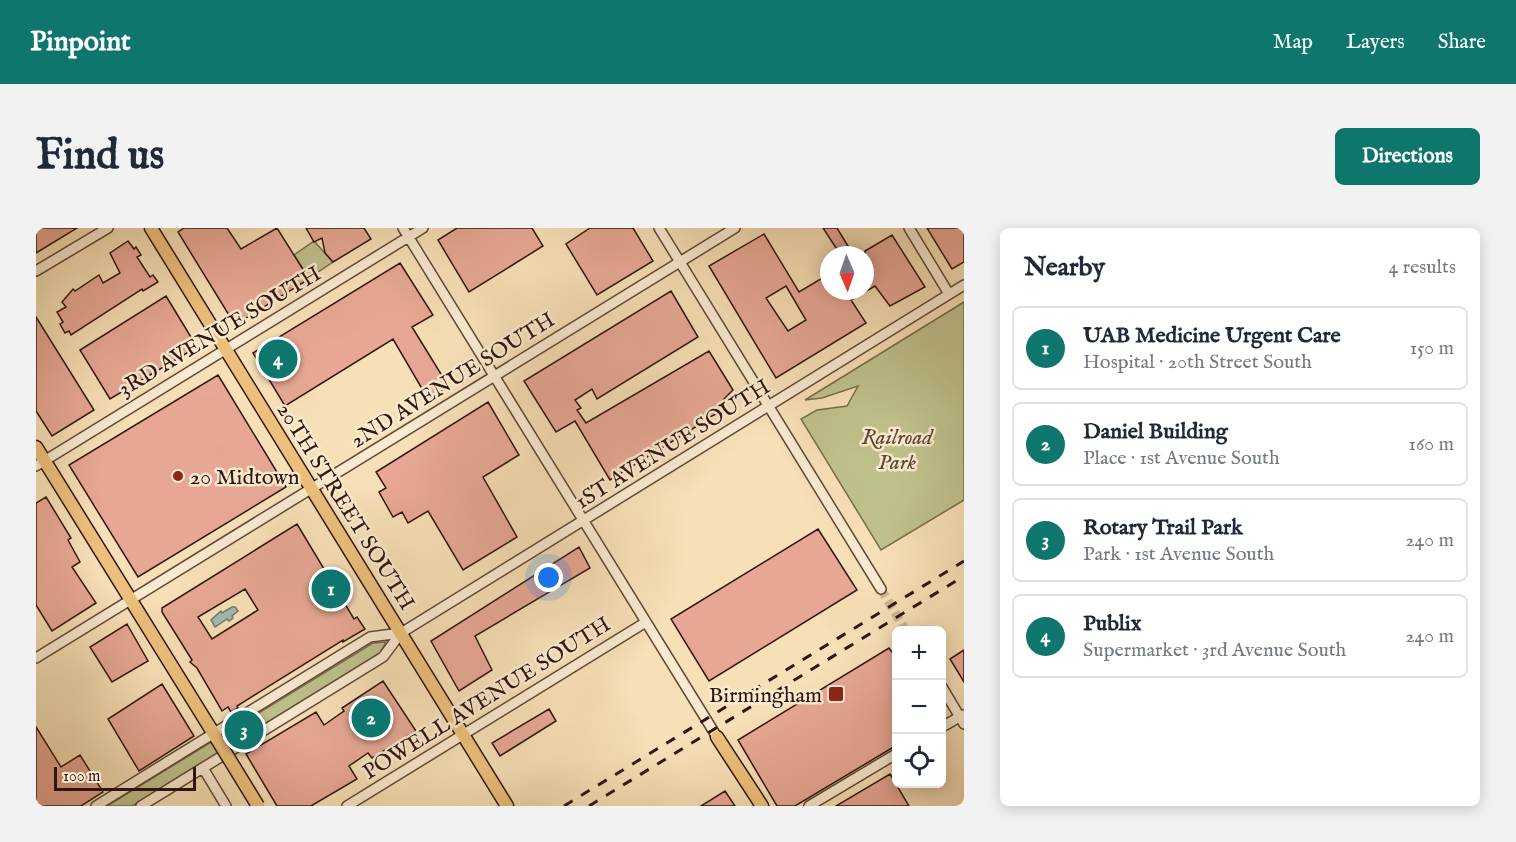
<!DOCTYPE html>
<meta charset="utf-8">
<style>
:root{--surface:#fff;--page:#f2f2f3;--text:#1f2937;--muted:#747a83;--line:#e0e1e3;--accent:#0f766e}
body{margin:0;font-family:"IM FELL English",serif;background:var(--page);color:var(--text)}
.controls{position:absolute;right:18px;bottom:18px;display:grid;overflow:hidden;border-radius:9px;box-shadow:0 3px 15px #0003}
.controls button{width:54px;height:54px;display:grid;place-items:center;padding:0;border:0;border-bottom:2px solid var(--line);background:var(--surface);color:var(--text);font:30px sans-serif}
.compass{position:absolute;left:784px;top:18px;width:54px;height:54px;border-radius:50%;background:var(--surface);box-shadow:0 3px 15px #0003;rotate:178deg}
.scale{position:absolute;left:18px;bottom:15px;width:142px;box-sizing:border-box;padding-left:6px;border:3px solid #30160c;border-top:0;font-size:16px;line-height:21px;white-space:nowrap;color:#30160c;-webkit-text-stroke:4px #faead0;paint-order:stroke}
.you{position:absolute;left:513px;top:350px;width:21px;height:21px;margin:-15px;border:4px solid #fff;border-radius:50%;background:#1a73e8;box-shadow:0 0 0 9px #1a73e833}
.badge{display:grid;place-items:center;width:39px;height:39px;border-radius:50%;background:var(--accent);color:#fff;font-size:20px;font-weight:700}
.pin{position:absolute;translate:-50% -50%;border:3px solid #fff;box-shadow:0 2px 6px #0006}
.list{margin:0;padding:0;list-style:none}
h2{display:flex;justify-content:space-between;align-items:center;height:78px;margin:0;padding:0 24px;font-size:26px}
h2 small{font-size:20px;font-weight:400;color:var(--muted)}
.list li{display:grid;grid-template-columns:39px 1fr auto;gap:18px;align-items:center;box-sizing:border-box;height:84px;margin:0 12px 12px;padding:0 12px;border:2px solid var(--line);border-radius:9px}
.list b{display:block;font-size:22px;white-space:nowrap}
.list p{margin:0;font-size:20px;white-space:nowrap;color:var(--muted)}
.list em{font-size:20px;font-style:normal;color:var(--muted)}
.icon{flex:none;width:33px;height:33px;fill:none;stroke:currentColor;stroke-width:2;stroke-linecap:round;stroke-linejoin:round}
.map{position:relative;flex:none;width:928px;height:578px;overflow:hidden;border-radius:9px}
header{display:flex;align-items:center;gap:36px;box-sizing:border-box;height:84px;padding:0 30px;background:var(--accent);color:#fff}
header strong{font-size:28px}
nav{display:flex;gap:33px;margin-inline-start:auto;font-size:21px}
.intro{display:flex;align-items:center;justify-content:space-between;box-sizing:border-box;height:144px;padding:0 36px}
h1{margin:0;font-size:42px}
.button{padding:15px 27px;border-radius:9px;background:var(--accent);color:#fff;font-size:21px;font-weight:700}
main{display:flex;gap:36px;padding:0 36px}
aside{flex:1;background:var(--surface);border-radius:9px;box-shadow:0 3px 15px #0003}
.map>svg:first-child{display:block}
.green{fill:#bfc18d;stroke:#786c4c;stroke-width:1.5}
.water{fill:#9ebcb3;stroke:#727a70;stroke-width:1.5}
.building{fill:#e7a794;stroke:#30160c;stroke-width:1.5;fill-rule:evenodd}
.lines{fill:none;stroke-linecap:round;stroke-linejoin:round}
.minor-tunnel{stroke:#cfb795;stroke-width:9;stroke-dasharray:9 4.5;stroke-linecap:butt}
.minor-casing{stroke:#624837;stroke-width:12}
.major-casing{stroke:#30160c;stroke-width:15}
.minor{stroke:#faead0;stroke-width:9}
.major{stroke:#ecc07c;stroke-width:12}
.rail{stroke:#30160c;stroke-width:3;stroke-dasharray:10 10;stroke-linecap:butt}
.major-bridge-casing{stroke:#30160c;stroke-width:15;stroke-linecap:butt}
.major-bridge{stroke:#ecc07c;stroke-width:12}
.poi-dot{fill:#8f2418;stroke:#faead0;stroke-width:2}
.labels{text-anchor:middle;stroke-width:5;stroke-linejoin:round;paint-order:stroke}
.street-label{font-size:22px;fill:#30160c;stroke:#faead0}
.park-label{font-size:22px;font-style:italic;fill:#5b4933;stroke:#faead0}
.poi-label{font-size:22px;fill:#30160c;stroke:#faead0;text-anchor:start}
</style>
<header>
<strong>Pinpoint</strong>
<nav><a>Map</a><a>Layers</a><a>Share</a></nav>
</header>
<div class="intro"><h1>Find us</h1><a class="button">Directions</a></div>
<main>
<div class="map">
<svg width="928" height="578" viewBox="0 0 928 578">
<rect width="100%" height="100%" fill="#f7dfb7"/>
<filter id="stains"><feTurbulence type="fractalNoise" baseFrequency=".00333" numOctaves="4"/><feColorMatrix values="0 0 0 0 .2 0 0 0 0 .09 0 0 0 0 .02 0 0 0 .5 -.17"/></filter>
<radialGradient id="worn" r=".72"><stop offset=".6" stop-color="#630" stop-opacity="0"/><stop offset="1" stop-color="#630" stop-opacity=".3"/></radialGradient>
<path class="green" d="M278 13 297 34 273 50 258 27Z
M928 74V272L845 322 765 191 781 182 811 178 822 158 786 170 769 172Z
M350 414 344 425 96 578H71L337 415Z"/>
<path class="water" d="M196 379H199L202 383 196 388 197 390 193 393 191 391 179 399 175 392 185 383 186 385Z"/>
<path class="building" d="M0 0H41L0 25Z
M148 0H191L205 21 241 0 273 51 199 97 142 4Z
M270 0H328L335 11 297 34 289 25 286 10 278 14Z
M421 0H496L507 18 433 64 402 12Z
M554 0H597L617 33 561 67 530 16Z
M787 0H801L812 18 802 23Z
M891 0H928V34L916 41Z
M728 6 763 64 793 46V63H829V23L856 7 889 59 854 78 839 58 815 72 830 95 740 150 673 38ZM750 58 770 92 752 103 730 70Z
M92 13 98 21 100 19 105 27 101 29 114 49 117 47 122 54 107 63 106 61 35 107 33 103 29 105 24 96 27 94 21 84 30 79 26 74 37 61 39 63 63 47 67 55 84 45 74 25Z
M364 35 397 87 376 99 413 159 392 171 357 111 249 178 217 125Z
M635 63 662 109 561 171 556 161 539 172 545 180 541 182 550 195 673 123 697 162 685 174 691 181 665 193 666 195 574 252 539 193 520 204 488 153Z
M130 68 161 119 74 171 44 122Z
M0 89 58 182 16 208 0 183Z
M182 147 250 259 102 349 33 237Z
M452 174 483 227 447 249 481 309 427 342 392 283 372 295 366 284 357 289 343 264 350 260 340 244Z
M10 269 35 310 32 312 44 334 36 339 60 375 16 403 0 377V275Z
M261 296 318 391 321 389 329 401 307 414V412L201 478 202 480 195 484 192 479 186 483 161 440 154 434 156 432 126 384V380ZM209 361 222 382 176 411 162 389Z
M782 301 821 362 673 453 635 391Z
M543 319 554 340 439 408 456 442 423 463 395 413Z
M91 396 112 433 76 454 54 419Z
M853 420 861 431V517L759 578H741L702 512Z
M928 422V454L914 431Z
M347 453 380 503 336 530 332 525 313 538 321 551 275 578H241L210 526 280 484 288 497 308 483 306 480Z
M126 456 158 508 103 543 72 491Z
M513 481 520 493 464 528 456 515Z
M0 499 25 539 44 527 67 564 45 578H0Z
M854 546 873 578H800Z
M689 563 699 578H665Z"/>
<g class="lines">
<path class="minor-tunnel" d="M845 361 870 403"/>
<g class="minor-casing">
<path id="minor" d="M367 0 681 509
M623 0 845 361
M873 0 913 66
M0 43 72 0
M0 238 387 0
M0 430 699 0
M906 459 928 496
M906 499 927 487
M167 540 190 578
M60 578 334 409 365 405
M105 578 347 429 365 405 928 57
M311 578 610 394
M773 578 860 526"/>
</g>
<g class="major-casing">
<path id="major" d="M115 0 471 578
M0 219 181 511
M681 509 726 578"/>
</g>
<use href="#minor" class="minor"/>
<use href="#major" class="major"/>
<path class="rail" d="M528 578 928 333
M553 578 928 348"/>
<g class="major-bridge-casing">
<path id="major-bridge" d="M181 511 222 578"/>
</g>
<use href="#major-bridge" class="major-bridge"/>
</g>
<g class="poi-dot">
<circle cx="142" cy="248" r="6"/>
<rect x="792" y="458" width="16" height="16" rx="3"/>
</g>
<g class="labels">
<g class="street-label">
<text transform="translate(183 102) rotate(-31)" y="8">3RD AVENUE SOUTH</text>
<text transform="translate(416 151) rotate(-32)" y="8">2ND AVENUE SOUTH</text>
<text transform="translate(636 215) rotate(-32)" y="8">1ST AVENUE SOUTH</text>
<text transform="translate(311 278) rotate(58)" y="8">20TH STREET SOUTH</text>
<text transform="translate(450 469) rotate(-32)" y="8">POWELL AVENUE SOUTH</text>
</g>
<g class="park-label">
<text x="861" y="216">Railroad<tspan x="861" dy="25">Park</tspan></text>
</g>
<g class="poi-label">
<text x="154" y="256">20 Midtown</text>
<text x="786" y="474" text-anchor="end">Birmingham</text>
</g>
</g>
<rect width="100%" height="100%" filter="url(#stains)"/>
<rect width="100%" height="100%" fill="url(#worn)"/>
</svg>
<div class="controls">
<button>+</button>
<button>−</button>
<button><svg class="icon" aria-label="locate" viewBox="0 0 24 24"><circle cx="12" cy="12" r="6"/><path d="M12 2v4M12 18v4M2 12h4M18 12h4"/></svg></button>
</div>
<svg class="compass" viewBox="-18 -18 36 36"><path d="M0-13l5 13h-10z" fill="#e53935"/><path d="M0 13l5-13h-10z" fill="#747a83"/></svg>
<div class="scale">100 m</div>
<div class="you"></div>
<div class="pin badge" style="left:295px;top:361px">1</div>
<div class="pin badge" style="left:335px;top:490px">2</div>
<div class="pin badge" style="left:208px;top:502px">3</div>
<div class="pin badge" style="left:242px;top:131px">4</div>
</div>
<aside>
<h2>Nearby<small>4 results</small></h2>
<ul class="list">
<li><span class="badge">1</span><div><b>UAB Medicine Urgent Care</b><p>Hospital · 20th Street South</p></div><em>150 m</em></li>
<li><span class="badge">2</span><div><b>Daniel Building</b><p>Place · 1st Avenue South</p></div><em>160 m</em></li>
<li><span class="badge">3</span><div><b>Rotary Trail Park</b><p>Park · 1st Avenue South</p></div><em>240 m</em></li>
<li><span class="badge">4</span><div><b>Publix</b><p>Supermarket · 3rd Avenue South</p></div><em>240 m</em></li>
</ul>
</aside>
</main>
